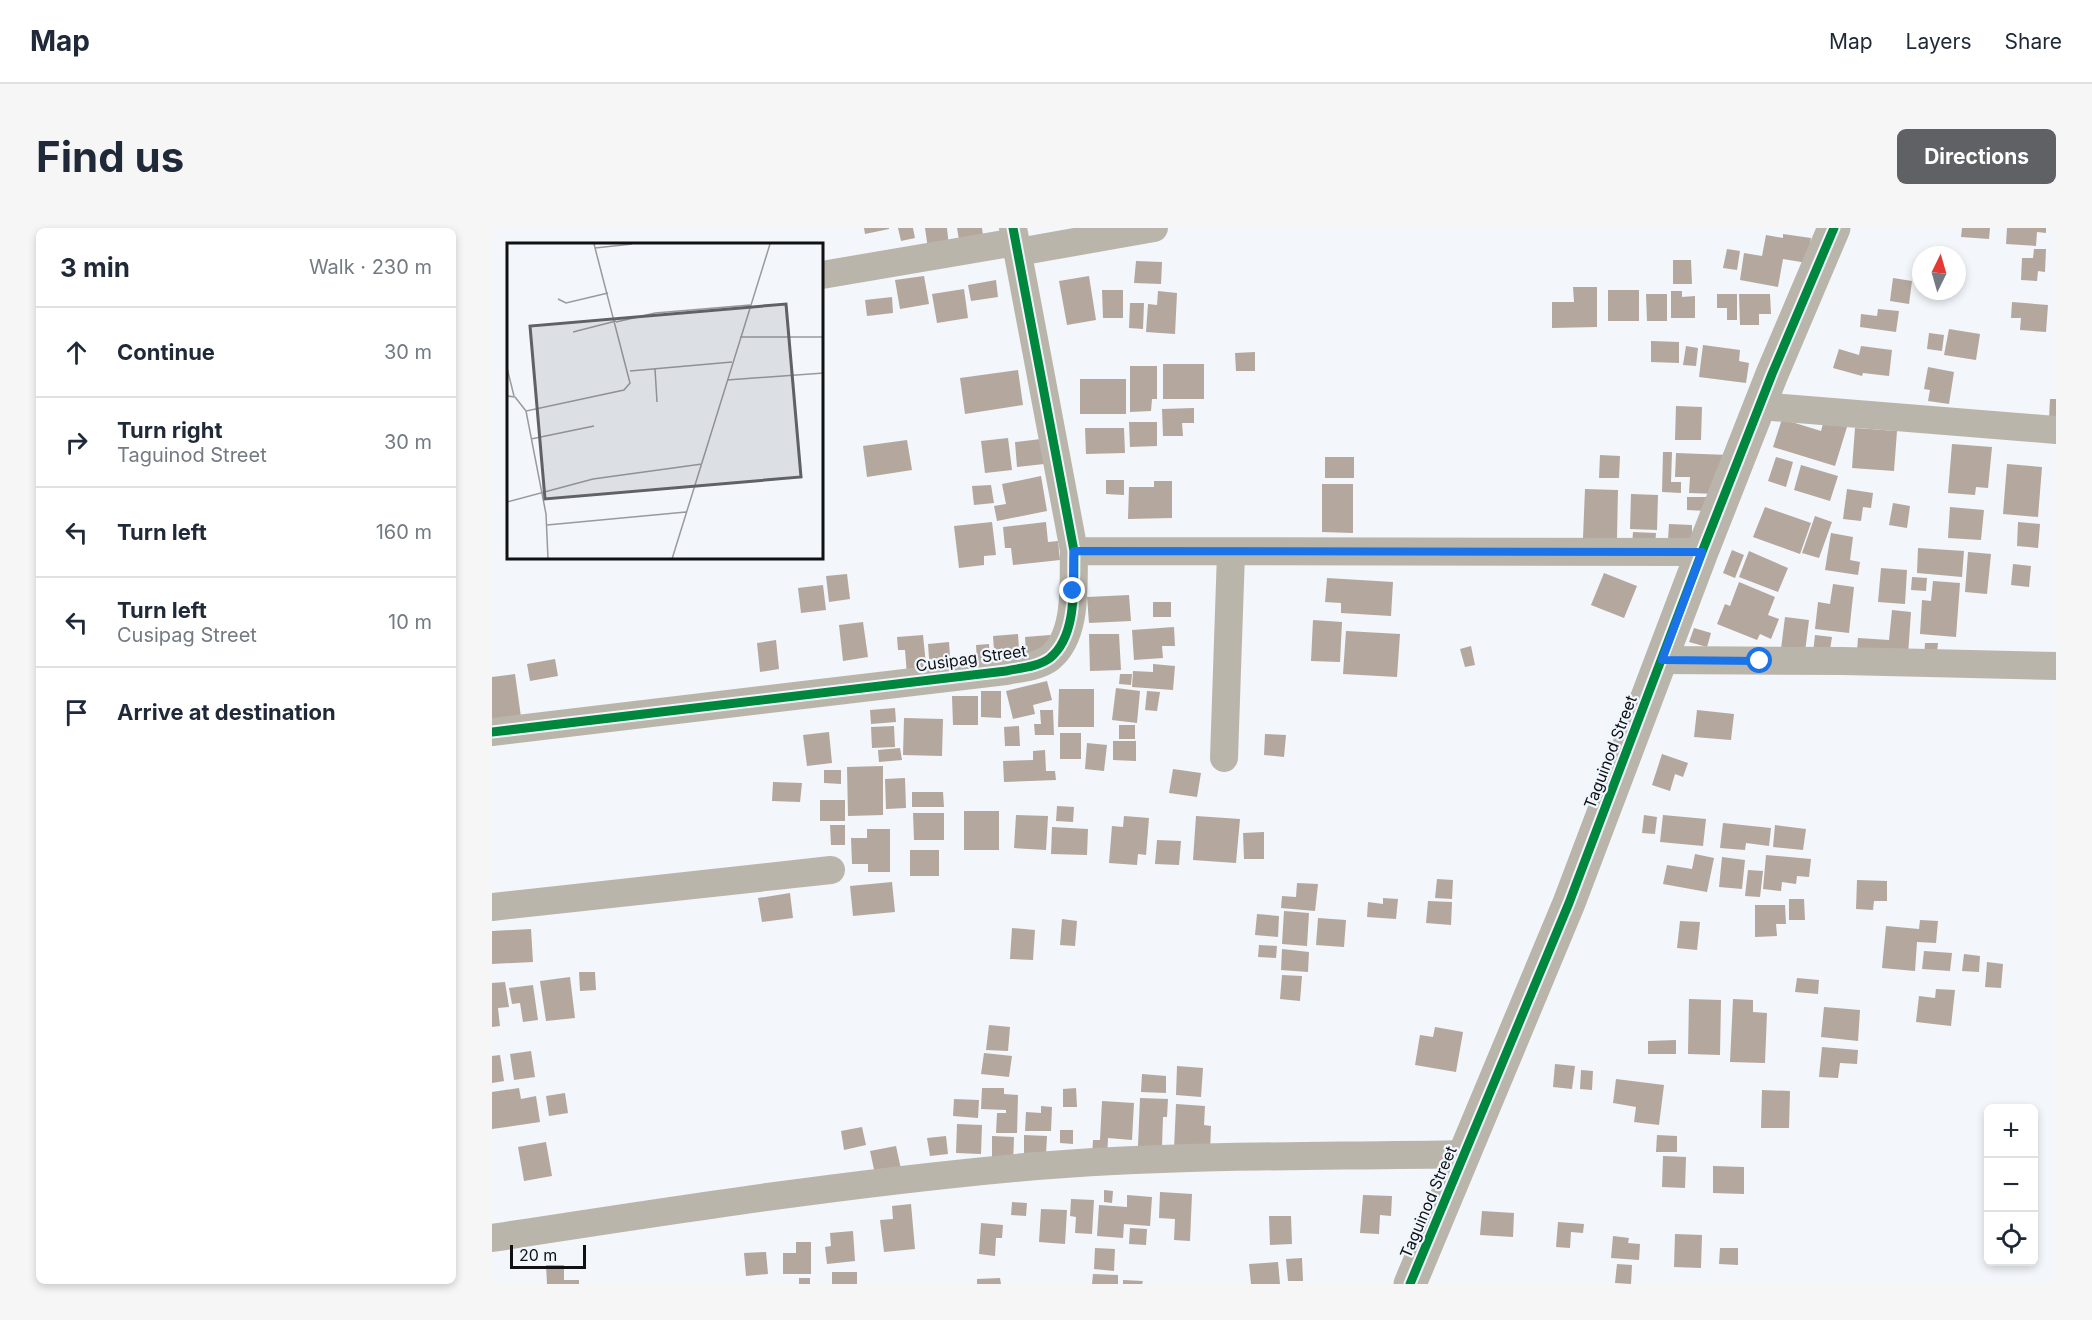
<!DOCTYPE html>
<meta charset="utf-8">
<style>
:root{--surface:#fff;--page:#f6f6f7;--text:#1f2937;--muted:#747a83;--line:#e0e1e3;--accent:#5f6164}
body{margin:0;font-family:Inter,sans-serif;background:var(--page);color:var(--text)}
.controls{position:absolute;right:18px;bottom:18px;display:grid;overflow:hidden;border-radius:9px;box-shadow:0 3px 9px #0003}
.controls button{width:54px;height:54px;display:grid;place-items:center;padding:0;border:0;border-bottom:2px solid var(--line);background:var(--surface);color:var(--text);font:30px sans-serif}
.compass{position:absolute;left:1420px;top:18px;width:54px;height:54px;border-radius:50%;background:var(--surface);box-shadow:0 3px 9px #0003;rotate:5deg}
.scale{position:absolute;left:18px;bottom:15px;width:76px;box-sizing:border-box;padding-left:6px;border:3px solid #0f1113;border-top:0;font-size:16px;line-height:21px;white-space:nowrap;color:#0f1113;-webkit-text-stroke:4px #f0f6fd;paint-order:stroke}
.stop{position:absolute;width:18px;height:18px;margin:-14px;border:4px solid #1a73e8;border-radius:50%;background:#fff}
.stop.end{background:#1a73e8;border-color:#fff;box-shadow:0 2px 6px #0008}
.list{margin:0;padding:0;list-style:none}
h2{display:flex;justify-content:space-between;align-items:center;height:78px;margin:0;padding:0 24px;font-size:26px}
h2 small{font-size:20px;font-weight:400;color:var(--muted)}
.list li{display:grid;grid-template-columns:39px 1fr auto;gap:18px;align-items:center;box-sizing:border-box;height:90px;padding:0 24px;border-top:2px solid var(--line)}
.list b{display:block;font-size:22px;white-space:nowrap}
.list p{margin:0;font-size:20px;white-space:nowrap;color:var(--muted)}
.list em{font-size:20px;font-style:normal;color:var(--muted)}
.icon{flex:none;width:33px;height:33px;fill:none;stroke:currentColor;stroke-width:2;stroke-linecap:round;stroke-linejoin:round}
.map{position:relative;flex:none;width:1564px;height:1056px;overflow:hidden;border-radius:9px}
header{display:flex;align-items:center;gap:36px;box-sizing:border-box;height:84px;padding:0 30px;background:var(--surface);border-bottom:2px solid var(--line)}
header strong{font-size:28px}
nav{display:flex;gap:33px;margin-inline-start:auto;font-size:21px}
.intro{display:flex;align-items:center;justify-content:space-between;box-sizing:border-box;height:144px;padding:0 36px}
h1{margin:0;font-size:42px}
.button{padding:15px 27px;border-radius:9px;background:var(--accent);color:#fff;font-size:21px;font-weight:700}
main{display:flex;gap:36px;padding:0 36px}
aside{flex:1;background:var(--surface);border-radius:9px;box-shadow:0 3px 9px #0003}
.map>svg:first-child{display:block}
.building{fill:#b4a79e}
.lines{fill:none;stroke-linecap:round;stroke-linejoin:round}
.minor{stroke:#bab5ab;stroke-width:28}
.tertiary{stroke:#bab5ab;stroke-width:33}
.cycleway-casing{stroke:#f0f6fd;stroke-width:13}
.cycleway{stroke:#00873e;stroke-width:9}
.route{stroke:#1a73e8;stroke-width:8}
.labels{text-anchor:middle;stroke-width:4.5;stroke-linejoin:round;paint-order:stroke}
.street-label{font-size:16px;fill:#0f1113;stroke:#f0f6fd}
.inset-road{fill:none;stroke:#989a9e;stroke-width:1.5}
.view{fill:#5f6164;fill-opacity:0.15;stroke:#5f6164;stroke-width:3}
.inset-edge{fill:none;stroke:#0f1113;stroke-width:3}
</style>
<header>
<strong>Map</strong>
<nav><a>Map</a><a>Layers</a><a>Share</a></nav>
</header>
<div class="intro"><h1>Find us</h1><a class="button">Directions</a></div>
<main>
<aside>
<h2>3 min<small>Walk · 230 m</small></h2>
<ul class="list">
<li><svg class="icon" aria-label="ahead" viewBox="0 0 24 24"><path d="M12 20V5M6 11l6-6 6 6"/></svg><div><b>Continue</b></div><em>30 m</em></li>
<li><svg class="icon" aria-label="right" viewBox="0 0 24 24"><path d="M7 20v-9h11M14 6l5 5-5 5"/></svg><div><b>Turn right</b><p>Taguinod Street</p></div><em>30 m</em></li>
<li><svg class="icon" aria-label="left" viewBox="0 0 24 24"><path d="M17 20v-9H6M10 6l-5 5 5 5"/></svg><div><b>Turn left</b></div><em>160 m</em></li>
<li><svg class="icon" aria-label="left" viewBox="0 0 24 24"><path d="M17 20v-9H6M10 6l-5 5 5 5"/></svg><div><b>Turn left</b><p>Cusipag Street</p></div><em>10 m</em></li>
<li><svg class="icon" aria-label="arrive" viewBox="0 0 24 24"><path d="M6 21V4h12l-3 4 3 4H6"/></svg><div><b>Arrive at destination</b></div></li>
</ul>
</aside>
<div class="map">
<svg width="1564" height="1056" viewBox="0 0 1564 1056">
<rect width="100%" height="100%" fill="#f3f6fa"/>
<path class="building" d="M372 0H397V1L373 6Z
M406 0H421L423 10 409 13Z
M433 0H455L457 19 436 21Z
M465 0H490L492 15 468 18Z
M1470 0H1498L1497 11 1469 9Z
M1515 0H1554V5L1545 4 1544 18 1514 16Z
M1291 6 1319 10 1315 35 1291 31 1286 59 1248 52 1252 25 1270 28 1274 7 1291 10Z
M1235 21 1248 23 1245 42 1231 40Z
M1542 21H1554L1553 44 1546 43 1545 53 1529 52 1530 30H1541Z
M1181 32H1199L1200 56H1181Z
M644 33 670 34 669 56 642 55Z
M432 48 437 76 408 81 403 52Z
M597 48 604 92 575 97 567 53Z
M1401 50 1420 53 1417 76 1398 73Z
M504 52 506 69 479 73 476 57Z
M1081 59H1105V99L1060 100V74H1082Z
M472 61 476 90 445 95 440 66Z
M610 62H631V90H611Z
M1116 62H1147V93H1116Z
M666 63 685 65 683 106 654 104 656 76 665 77Z
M1179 63H1190V69L1203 68V90H1179Z
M1154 66H1175V93H1155Z
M1225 66H1245V92H1235V80H1225Z
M1247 66H1278L1279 86H1267V97H1248Z
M400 69 401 85 375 88 373 72Z
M1520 74 1556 77 1554 104 1528 102 1529 90H1519Z
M638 75H652L651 101 637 100Z
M1386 81 1407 83 1404 104 1368 99 1369 86 1385 88Z
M1457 101 1488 106 1484 132 1452 127Z
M1437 105 1452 107 1450 123 1435 121Z
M1159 113 1187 114V135L1159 134Z
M1211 117 1248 122 1247 133 1257 135 1254 155 1207 149Z
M1194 118 1206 120 1204 138 1191 137Z
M1369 118 1400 122 1397 148 1371 145 1370 148 1341 140 1347 121 1367 127Z
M763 124V143H744L743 125Z
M671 136H712V171H671Z
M638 138H665V171H660L659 183 638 184Z
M1436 139 1462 144 1457 176 1436 173 1438 162 1432 161Z
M526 142 531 177 473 186 468 150Z
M588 151H634V186H588Z
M1558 171H1564V192L1557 191Z
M1184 178 1210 179 1209 212H1183Z
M702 180V195H690L691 208H671L670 181Z
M1290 191 1329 203 1332 192 1355 199 1343 238 1281 219Z
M637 194H665V218L638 219Z
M593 200H632L633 225 594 226Z
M1363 200 1405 203 1402 243 1360 240Z
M516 210 520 242 493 245 489 213Z
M549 211 552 236 525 239 523 214Z
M415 212 420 242 375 249 371 218Z
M1460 216 1500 219 1496 260 1484 259 1483 267 1456 265Z
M1171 224H1180L1179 254H1189V265L1170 264Z
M1184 225 1237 227 1225 266 1197 265 1198 249H1183Z
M1108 227 1128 228 1127 250H1107Z
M833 229H862V250H833Z
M1284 229 1301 234 1294 259 1276 253Z
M1515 236 1550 239 1546 289 1511 286Z
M1309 237 1346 248 1338 273 1302 262Z
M549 248 555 283 505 293 502 278 514 276 510 256Z
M614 252H632V267L614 266Z
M662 253H680V290L636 291 637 259H662Z
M830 256H861V305L830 304Z
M499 257 502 275 482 277 480 258Z
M1093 261 1126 262 1125 311 1091 310Z
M1355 261 1381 265 1379 280 1371 279 1369 293 1351 291Z
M1139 266 1166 267 1165 302 1138 301Z
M1195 269H1215V283L1195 282Z
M1401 275 1418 278 1415 300 1397 297Z
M1273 279 1319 295 1308 326 1261 309Z
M1458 279 1492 282 1489 312 1456 310Z
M1323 288 1340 294 1327 330 1310 325Z
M500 294 504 327 492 328V337L467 340 462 298Z
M554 294 556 314 566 313 568 332 521 337 519 320H513L511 299Z
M1526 294 1548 296 1546 320 1525 318Z
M1177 296 1200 297V312H1176Z
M1141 304 1164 305 1163 317H1140Z
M1339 305 1361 309 1358 332 1368 334 1366 347 1333 342Z
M1426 320 1472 323 1470 349 1425 345Z
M1240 322 1252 327 1243 350 1231 345Z
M1257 323 1296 340 1286 364 1247 349Z
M1476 324 1499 326 1495 366 1473 364Z
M1521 336 1539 338 1537 359 1519 357Z
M1389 340 1415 342 1413 376 1386 374Z
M1112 345 1145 358 1132 390 1099 377Z
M355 346 358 371 337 374 334 348Z
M1420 349 1435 350 1434 363 1419 362Z
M835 350 901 354 899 388 849 385V375L833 374Z
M1441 353 1468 355 1464 409 1428 406 1430 372 1439 373Z
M1247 354 1283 369 1276 387 1287 391 1279 411 1268 406 1265 412 1225 396 1233 376 1238 378Z
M1341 356 1362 359 1357 405 1323 401 1326 374 1338 376Z
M331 357 334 382 309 385 306 360Z
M637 367 639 393 597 395 595 369Z
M661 374H679V389H661Z
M1400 382 1419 384 1416 427 1365 423 1366 410 1397 412Z
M1293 389 1317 392 1313 424 1289 421Z
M821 392 850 394 848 434 819 433Z
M371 394 376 429 351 433 347 397Z
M682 399 683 418H670L671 430 642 432 640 402Z
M1202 400 1219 405 1215 419 1197 414Z
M854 403 908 406 905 449 851 446Z
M526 406 528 435 503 436 501 408Z
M597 406H627L629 442 598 443Z
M431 407 435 446 415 447 413 422H406L405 409Z
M558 407 559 425 534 426 533 409Z
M1323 407 1340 409 1337 428 1321 425Z
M284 412 287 441 268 444 265 415Z
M457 414 459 442 438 444 436 416Z
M1433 415H1446L1444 434 1432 432Z
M497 416 498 433H485L484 417Z
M979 418 983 437 973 439 968 421Z
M63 431 66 448 38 453 35 436Z
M661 436 683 438 681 462 640 459 641 443 661 444Z
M23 446 29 489 0 493V449Z
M628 446H640L639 457 627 456Z
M555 453 560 472 541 477 543 486 521 491 514 463Z
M624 460 648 463 645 495 620 492Z
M567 461H602V499H566Z
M489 463H509V490L489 489Z
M655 463 668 464 665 483 653 482Z
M460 468H486V497H461Z
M403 480 404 494 379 496 378 482Z
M548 482H561L562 507H543L542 496H549Z
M1205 482 1242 486 1239 512 1202 509Z
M412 490 451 491 450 528 411 527Z
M627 497H643V511H627Z
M402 498 403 519 380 520 379 499Z
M527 498 528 518H513L512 499Z
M337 504 340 535 315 538 311 507Z
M568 505H589V531H568Z
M773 506 794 507 792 529 772 527Z
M621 513H644V533L621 532Z
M595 515 615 517 612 543 593 541Z
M408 520 410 532 387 534 386 522Z
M553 522 554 543H563L564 552 512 554 511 533 541 532V523Z
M1170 526 1196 535 1191 549 1183 546 1178 563 1160 557Z
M391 538V587L356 588 355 539Z
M681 541 709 545 705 569 677 565Z
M332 542H349V556L332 555Z
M413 550 414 580 394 581 393 551Z
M281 554 310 555 308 574 280 573Z
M420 564H451L452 579H420Z
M328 572H353V593H328Z
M565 578 582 579 581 594 564 593Z
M472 583H507V622H472Z
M421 585H452V612H422Z
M524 587 556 588 554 622 522 620Z
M1152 587 1165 589 1163 606 1150 605Z
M1171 587 1214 591 1211 618 1168 614Z
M632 588 657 590 654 627 646 626 645 637 617 635 620 598 631 599Z
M704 588 748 591 744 635 701 632Z
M1231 595 1279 600 1277 618 1254 615 1253 622 1228 620Z
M338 597H353V617H339Z
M1283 597 1314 601 1311 622 1281 619Z
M560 599 596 601 595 627 559 626Z
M375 601H398V644H376V636H360L359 610H375Z
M772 604V631H752L751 605Z
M665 612 689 613 687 637 663 636Z
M418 622H447V648H418Z
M1203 626 1222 630 1215 664 1171 656 1175 637 1200 641Z
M1274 627 1319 631 1317 649 1305 648 1304 656 1290 654 1289 663 1271 661Z
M1230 629 1253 632 1250 661 1227 659Z
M1256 642 1271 643 1268 669 1253 668Z
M945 651 961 652 960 671 943 670Z
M1365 652 1395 653V673H1382L1381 682 1364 681Z
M400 654 403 684 361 688 358 658Z
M805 655 826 656 823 683 789 680 790 668 804 669Z
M298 665 301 690 270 694 266 670Z
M891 670 906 671 904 691 875 689 876 674 891 676Z
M1297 671H1312L1313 692H1297Z
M936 673 960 674 959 697 934 695Z
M1263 677H1293L1294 696H1284L1285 708 1263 709Z
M792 683 817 685 815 718 790 716Z
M765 686 787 688 786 709 763 707Z
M826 690 854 692 852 719 824 717Z
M570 691 585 693 583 718 568 717Z
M1428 692 1446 693 1444 715 1425 714 1423 743 1390 740 1394 698 1427 701Z
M1188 693 1208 694 1205 722 1185 720Z
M520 700 543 702 541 732 518 731Z
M39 701 41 734 0 736V703Z
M767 717 785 718 784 730 766 729Z
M790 721 817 724 816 744 789 742Z
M1432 723 1460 725 1458 743 1430 741Z
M1472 726 1488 728 1487 744 1470 743Z
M1495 734 1511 736 1509 760 1493 759Z
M87 744H103L104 762 88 763Z
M790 747 810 748 808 773 788 771Z
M78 749 83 790 54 793 48 753Z
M1305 750 1327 752 1326 766 1303 764Z
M13 754 17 779 6 780 8 798 0 799V755Z
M41 757 46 792 31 794 28 775 20 776 17 760Z
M1444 761 1463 762 1459 798 1424 794 1427 768 1443 770Z
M1197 771 1229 772 1228 827 1196 826Z
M1241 771 1261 772V784L1275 785 1273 835 1238 834Z
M1332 779 1368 782 1366 813 1329 809Z
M497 797 518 799 516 823 494 822Z
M943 799 971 804 964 844 923 837 928 807 941 809Z
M1184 812V826H1156V813Z
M1330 819 1366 822 1365 836 1348 835 1346 850 1327 849Z
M39 823 43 849 22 852 18 826Z
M492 825 520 828 517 849 489 846Z
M8 827 12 853 0 855V828Z
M1063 836 1083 838 1080 861 1061 859Z
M685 838 711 840 709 869 684 867Z
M1089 842 1101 843 1100 862 1088 861Z
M650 846 674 848V865L649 864Z
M1124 851 1172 857 1167 897 1142 894 1144 879 1121 875Z
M27 860 29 871 44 868 48 894 0 901V864Z
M490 860H512V866L526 867 525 905H504L505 885H514V882L489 881Z
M584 860 585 879H571V861Z
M1270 862 1298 863 1297 900H1269Z
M73 865 76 885 57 888 54 868Z
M648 870 676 871 675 889H671L670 919 646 918Z
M462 871 487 872 486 890 461 888Z
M610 873 642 875 640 912 616 910 615 930 600 929 601 912H608Z
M684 876 713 878 712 897 719 898 718 923 682 921Z
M549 878 560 879 559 903H533L534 884 549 885Z
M465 896 490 897 489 926 464 925Z
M370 899 374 917 352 922 349 903Z
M568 902H581V916L568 915Z
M532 907 555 908 554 926H532Z
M1165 907 1185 908V924H1164Z
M454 908 456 926 438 928 435 910Z
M500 908 522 909 521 937H500Z
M54 914 60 948 32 953 26 919Z
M404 918 409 941 383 946 378 923Z
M1171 928 1194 929 1193 960 1170 959Z
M1221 938 1252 939V966L1221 965Z
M612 962 621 963 620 975 612 974Z
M668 964 700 966 698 1013 682 1012 683 991 667 990Z
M635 967 660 969 658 998 632 996 631 1010 605 1008 607 977 635 979Z
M871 967 900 968 899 988 888 987 887 1006 868 1005Z
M579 971 602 972 600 1006 583 1005 584 989 578 988Z
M520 974 535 975 534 988 519 987Z
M419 976 423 1021 392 1024 388 992 401 991 400 978Z
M549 981 575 982 573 1016 547 1014Z
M990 983 1022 985 1021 1009 988 1007Z
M777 988H799L800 1016 778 1017Z
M1066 994 1092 996 1091 1005 1079 1004 1078 1020 1064 1019Z
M489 995 511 997 510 1010H504L503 1028 487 1026Z
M638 1000 655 1001 654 1017 637 1016Z
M361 1003 363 1033 335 1036 333 1019 339 1018 338 1005Z
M1183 1006 1210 1007 1209 1040 1182 1039Z
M1121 1008 1137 1010 1136 1015 1148 1016 1147 1032 1119 1030Z
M304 1014H319V1046H291V1025H304Z
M603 1020 623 1021 622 1043 602 1041Z
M1228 1020H1246V1037L1227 1036Z
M274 1024 276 1046 254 1048 252 1025Z
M810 1030 811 1053H796L794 1031Z
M786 1034 788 1056H759L757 1036Z
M1125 1036 1140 1037 1139 1056 1123 1055Z
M54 1037H72V1052H87V1056H55Z
M340 1044H365V1056H340Z
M601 1046 626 1047V1056H600Z
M307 1050H318V1056H307Z
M508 1050 509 1056H485V1051Z
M631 1052 651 1053 650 1056H631Z"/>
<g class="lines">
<path class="minor" d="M526 24 662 0
M330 47 524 14
M1268 178 1564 202
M582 323 1210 324
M1170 432 1351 433 1564 438
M0 504 514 443C528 440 546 439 558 430 586 407 581 356 582 323L521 0
M732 530 739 325
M0 679 339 642
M0 1010C181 982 362 954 545 938 687 926 831 929 973 926"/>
<path class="tertiary" d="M918 1056 1077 675 1210 324 1280 146 1342 0"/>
<g class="cycleway-casing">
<path id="cycleway" d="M0 504 514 443C528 440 546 439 558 430 586 407 581 356 582 323L521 0
M918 1056 1077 675 1210 324 1280 146 1342 0"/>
</g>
<use href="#cycleway" class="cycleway"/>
</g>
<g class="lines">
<path class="route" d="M581 363 582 323 1210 324 1170 432 1268 433"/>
</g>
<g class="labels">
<g class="street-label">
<text transform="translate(479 430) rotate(-8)" y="6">Cusipag Street</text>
<text transform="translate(1118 524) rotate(-69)" y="6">Taguinod Street</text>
<text transform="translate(936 974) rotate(-67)" y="6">Taguinod Street</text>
</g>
</g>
<g transform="translate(15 15)">
<rect width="316" height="316" fill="#f3f6fa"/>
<path class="inset-road" d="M88 5 125 1M51 56 59 60 101 50M109 79 148 70 243 62M66 89 109 78M233 94H317M0 125 7 153M148 126 150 159M123 128 225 119M220 137 317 130M0 153 8 154 19 168M24 196 87 183M0 259 86 236 195 221M40 282 179 269M41 316 39 271 19 168 117 147 123 140 87 1M165 316 263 1"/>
<path class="view" d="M279 61 294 234 38 256 23 83Z"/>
<rect width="316" height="316" class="inset-edge"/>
</g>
</svg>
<div class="controls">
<button>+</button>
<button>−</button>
<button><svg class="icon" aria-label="locate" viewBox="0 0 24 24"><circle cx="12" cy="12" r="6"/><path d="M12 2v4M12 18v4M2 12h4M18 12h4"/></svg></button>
</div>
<svg class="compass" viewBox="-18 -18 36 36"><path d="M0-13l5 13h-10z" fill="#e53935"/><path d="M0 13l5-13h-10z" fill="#747a83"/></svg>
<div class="scale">20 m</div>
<div class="stop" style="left:1268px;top:433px"></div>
<div class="stop end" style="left:581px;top:363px"></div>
</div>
</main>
